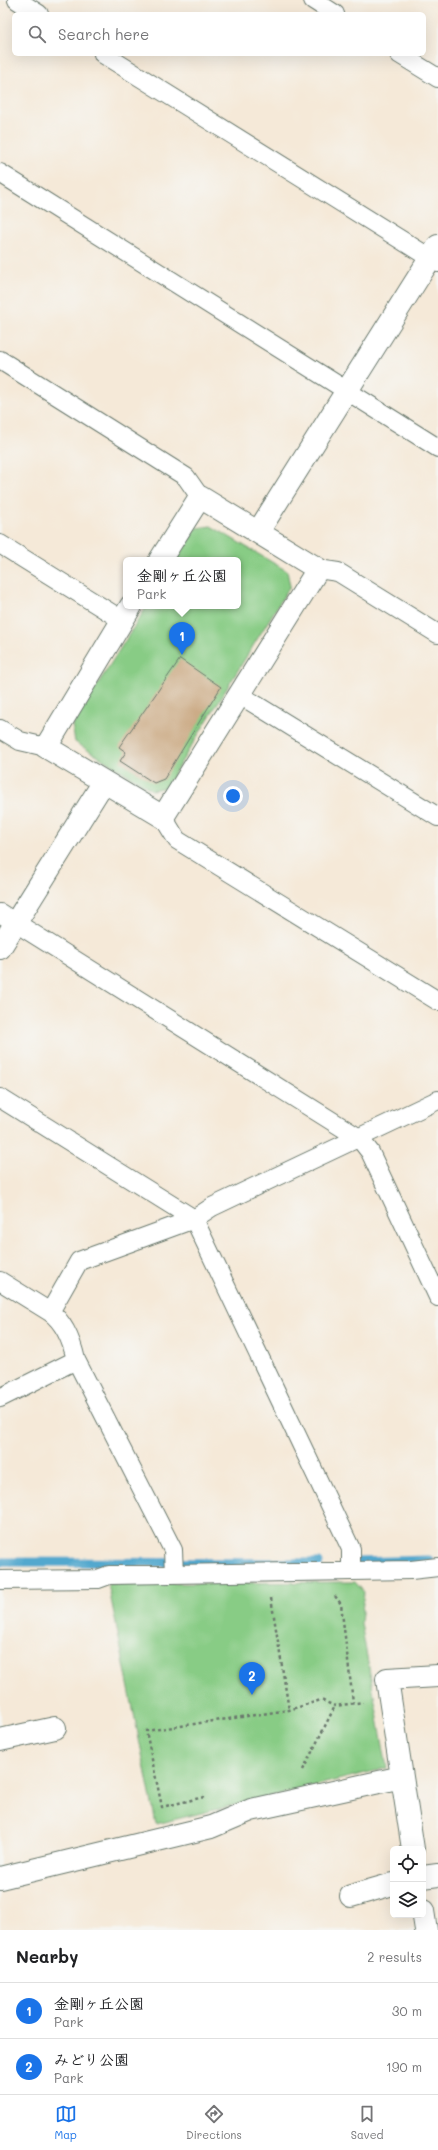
<!DOCTYPE html>
<meta charset="utf-8">
<style>
:root{--surface:#fff;--page:#f6f6f6;--text:#202124;--muted:#757577;--line:#e0e0e0;--accent:#1a73e8}
body{margin:0;font-family:Mali,"Klee One",sans-serif;background:var(--page);color:var(--text)}
.controls{position:absolute;right:12px;bottom:12px;display:grid;overflow:hidden;border-radius:6px;box-shadow:0 4px 16px #0002}
.controls button{width:36px;height:36px;display:grid;place-items:center;padding:0;border:0;border-bottom:1px solid var(--line);background:var(--surface);color:var(--text);font:20px sans-serif}
.you{position:absolute;left:233px;top:796px;width:14px;height:14px;margin:-10px;border:3px solid #fff;border-radius:50%;background:#1a73e8;box-shadow:0 0 0 6px #1a73e833}
.badge{display:grid;place-items:center;width:26px;height:26px;border-radius:50%;background:var(--accent);color:#fff;font-size:13px;font-weight:700}
.pin{position:absolute;translate:-50% -33px;filter:drop-shadow(0 1px 2px #0008)}
.pin::after{content:'';position:absolute;top:21px;width:14px;height:12px;background:inherit;clip-path:polygon(0 0,100% 0,50% 100%)}
.popup{position:absolute;left:123px;top:557px;width:118px;height:52px;box-sizing:border-box;display:grid;place-content:center;border-radius:6px;background:var(--surface);filter:drop-shadow(0 1px 3px #0005);font-size:13px;white-space:nowrap;color:var(--muted)}
.popup b{font-size:15px;color:var(--text)}
.popup::after{content:'';position:absolute;left:50%;top:100%;margin-left:-8px;border:8px solid transparent;border-top-color:var(--surface)}
.list{margin:0;padding:0;list-style:none}
h2{display:flex;justify-content:space-between;align-items:center;height:52px;margin:0;padding:0 16px;font-size:17px}
h2 small{font-size:13px;font-weight:400;color:var(--muted)}
.list li{display:grid;grid-template-columns:26px 1fr auto;gap:12px;align-items:center;box-sizing:border-box;height:56px;padding:0 16px;border-top:1px solid var(--line)}
.list b{display:block;font-size:15px;white-space:nowrap}
.list p{margin:0;font-size:13px;white-space:nowrap;color:var(--muted)}
.list em{font-size:13px;font-style:normal;color:var(--muted)}
.icon{flex:none;width:22px;height:22px;fill:none;stroke:currentColor;stroke-width:2;stroke-linecap:round;stroke-linejoin:round}
.map{position:relative;flex:none;width:438px;height:1930px;overflow:hidden}
.search{position:absolute;background:var(--surface);box-shadow:0 4px 16px #0002;left:12px;right:12px;top:12px;height:44px;display:flex;align-items:center;gap:10px;box-sizing:border-box;padding:0 14px;border-radius:6px;color:var(--muted);font-size:15px}
.sheet{height:164px;background:var(--surface)}
nav{display:flex;justify-content:space-around;align-items:center;box-sizing:border-box;height:56px;border-top:1px solid var(--line);background:var(--surface);font-size:11px;color:var(--muted)}
nav a{display:grid;justify-items:center;gap:2px}
nav .on{color:var(--accent)}
.map>svg:first-child{display:block}
.green{fill:#88cc85;stroke:#54845c}
.lines{fill:none;stroke-linecap:round;stroke-linejoin:round}
.stream{stroke:#52a8ce;stroke-width:9}
.building{fill:#ccac87}
.service-casing{stroke:#6a796d;stroke-width:20}
.minor-casing{stroke:#6a796d;stroke-width:24}
.path{stroke:#6a796d;stroke-width:2.5;stroke-dasharray:3 3;stroke-linecap:butt}
.service{stroke:#fff;stroke-width:18}
.minor{stroke:#fff;stroke-width:22}
</style>
<div class="map">
<svg width="438" height="1930" viewBox="0 0 438 1930">
<rect width="100%" height="100%" fill="#f6f6f2"/>
<filter id="ink" filterUnits="userSpaceOnUse"><feTurbulence type="fractalNoise" baseFrequency=".025" numOctaves="2"/><feDisplacementMap in="SourceGraphic" scale="8" xChannelSelector="R" yChannelSelector="G"/><feConvolveMatrix kernelMatrix="1 2 1 2 8 2 1 2 1" color-interpolation-filters="sRGB"/></filter>
<filter id="wash" filterUnits="userSpaceOnUse"><feTurbulence type="fractalNoise" baseFrequency=".012" numOctaves="4" result="noise"/><feDisplacementMap in="SourceGraphic" scale="16" xChannelSelector="R" yChannelSelector="G"/><feGaussianBlur stdDeviation="0.9" result="paint"/><feColorMatrix in="noise" values="0 0 0 0 0 0 0 0 0 0 0 0 0 0 0 0 0 1.4 0 .05"/><feComposite in="paint" operator="in"/></filter>
<g filter="url(#wash)">
<rect width="100%" height="100%" fill="#f5e9d8"/>
<path class="green" d="M211 526 287 571 290 586 166 787 152 790 75 742 72 725 147 606H238V560H176L196 528Z
M355 1582 364 1592 361 1623 387 1768 156 1824 108 1584Z"/>
<g class="lines">
<path class="stream" d="M0 1562 319 1563
M355 1562 429 1560"/>
</g>
<g id="blocks">
<path class="building" d="M180 659 221 687 164 779 154 783 120 761 126 752 119 747Z"/>
</g>
</g>
<g filter="url(#ink)">
<use href="#blocks" fill-opacity="0" stroke="#6a796d" stroke-width="1"/>
<g class="lines">
<g class="service-casing">
<path id="service" d="M17 0 39 14
M313 0 335 14
M103 54 438 263
M399 54 438 78
M0 173 438 448
M0 360 186 477 200 497
M0 544 122 620
M318 569 338 572 438 634
M240 695 438 817
M0 729 20 741 46 747
M163 817 177 840 438 1001
M0 913 359 1138 370 1152 438 1297
M0 1098 194 1219 351 1549V1571
M0 1281 50 1312
M76 1360 173 1550 174 1574
M0 1398 76 1360C72 1342 65 1323 50 1312L79 1261 194 1219 212 1207 438 1100
M0 1580 98 1579 109 1575 411 1570 438 1567"/>
</g>
<g class="minor-casing">
<path id="minor" d="M258 532 438 246
M131 606 46 747 163 817 318 569 200 497 160 560
M0 948 103 783
M0 1740 55 1728
M413 1849 387 1679 438 1676
M423 1877 438 1875
M0 1878 211 1827 251 1810 402 1777
M351 1896 393 1884
M423 1911 426 1930"/>
</g>
<path class="path" d="M335 1596 341 1604 353 1702
M271 1598 289 1710
M303 1770 335 1706
M204 1797 162 1807 146 1731 289 1710 321 1700 335 1706 363 1702"/>
<use href="#service" class="service"/>
<use href="#minor" class="minor"/>
</g>
</g>
</svg>
<div class="controls">
<button><svg class="icon" aria-label="locate" viewBox="0 0 24 24"><circle cx="12" cy="12" r="6"/><path d="M12 2v4M12 18v4M2 12h4M18 12h4"/></svg></button>
<button><svg class="icon" aria-label="layers" viewBox="0 0 24 24"><path d="M12 4l9 5-9 5-9-5zM3 14l9 5 9-5"/></svg></button>
</div>
<div class="you"></div>
<div class="pin badge" style="left:182px;top:655px">1</div>
<div class="popup"><b>金剛ヶ丘公園</b>Park</div>
<div class="pin badge" style="left:252px;top:1695px">2</div>
<div class="search"><svg class="icon" aria-label="search" viewBox="0 0 24 24"><circle cx="10" cy="10" r="6"/><path d="M15 15l6 6"/></svg>Search here</div>
</div>
<section class="sheet">
<h2>Nearby<small>2 results</small></h2>
<ul class="list">
<li><span class="badge">1</span><div><b>金剛ヶ丘公園</b><p>Park</p></div><em>30 m</em></li>
<li><span class="badge">2</span><div><b>みどり公園</b><p>Park</p></div><em>190 m</em></li>
</ul>
</section>
<nav>
<a class="on"><svg class="icon" aria-label="map" viewBox="0 0 24 24"><path d="M3 6l6-2 6 2 6-2v14l-6 2-6-2-6 2zM9 4v14M15 6v14"/></svg>Map</a>
<a><svg class="icon" aria-label="directions" viewBox="0 0 24 24"><path d="M12 3l9 9-9 9-9-9zM9 14v-3h6M13 9l2 2-2 2"/></svg>Directions</a>
<a><svg class="icon" aria-label="saved" viewBox="0 0 24 24"><path d="M7 4h10v16l-5-4-5 4z"/></svg>Saved</a>
</nav>
